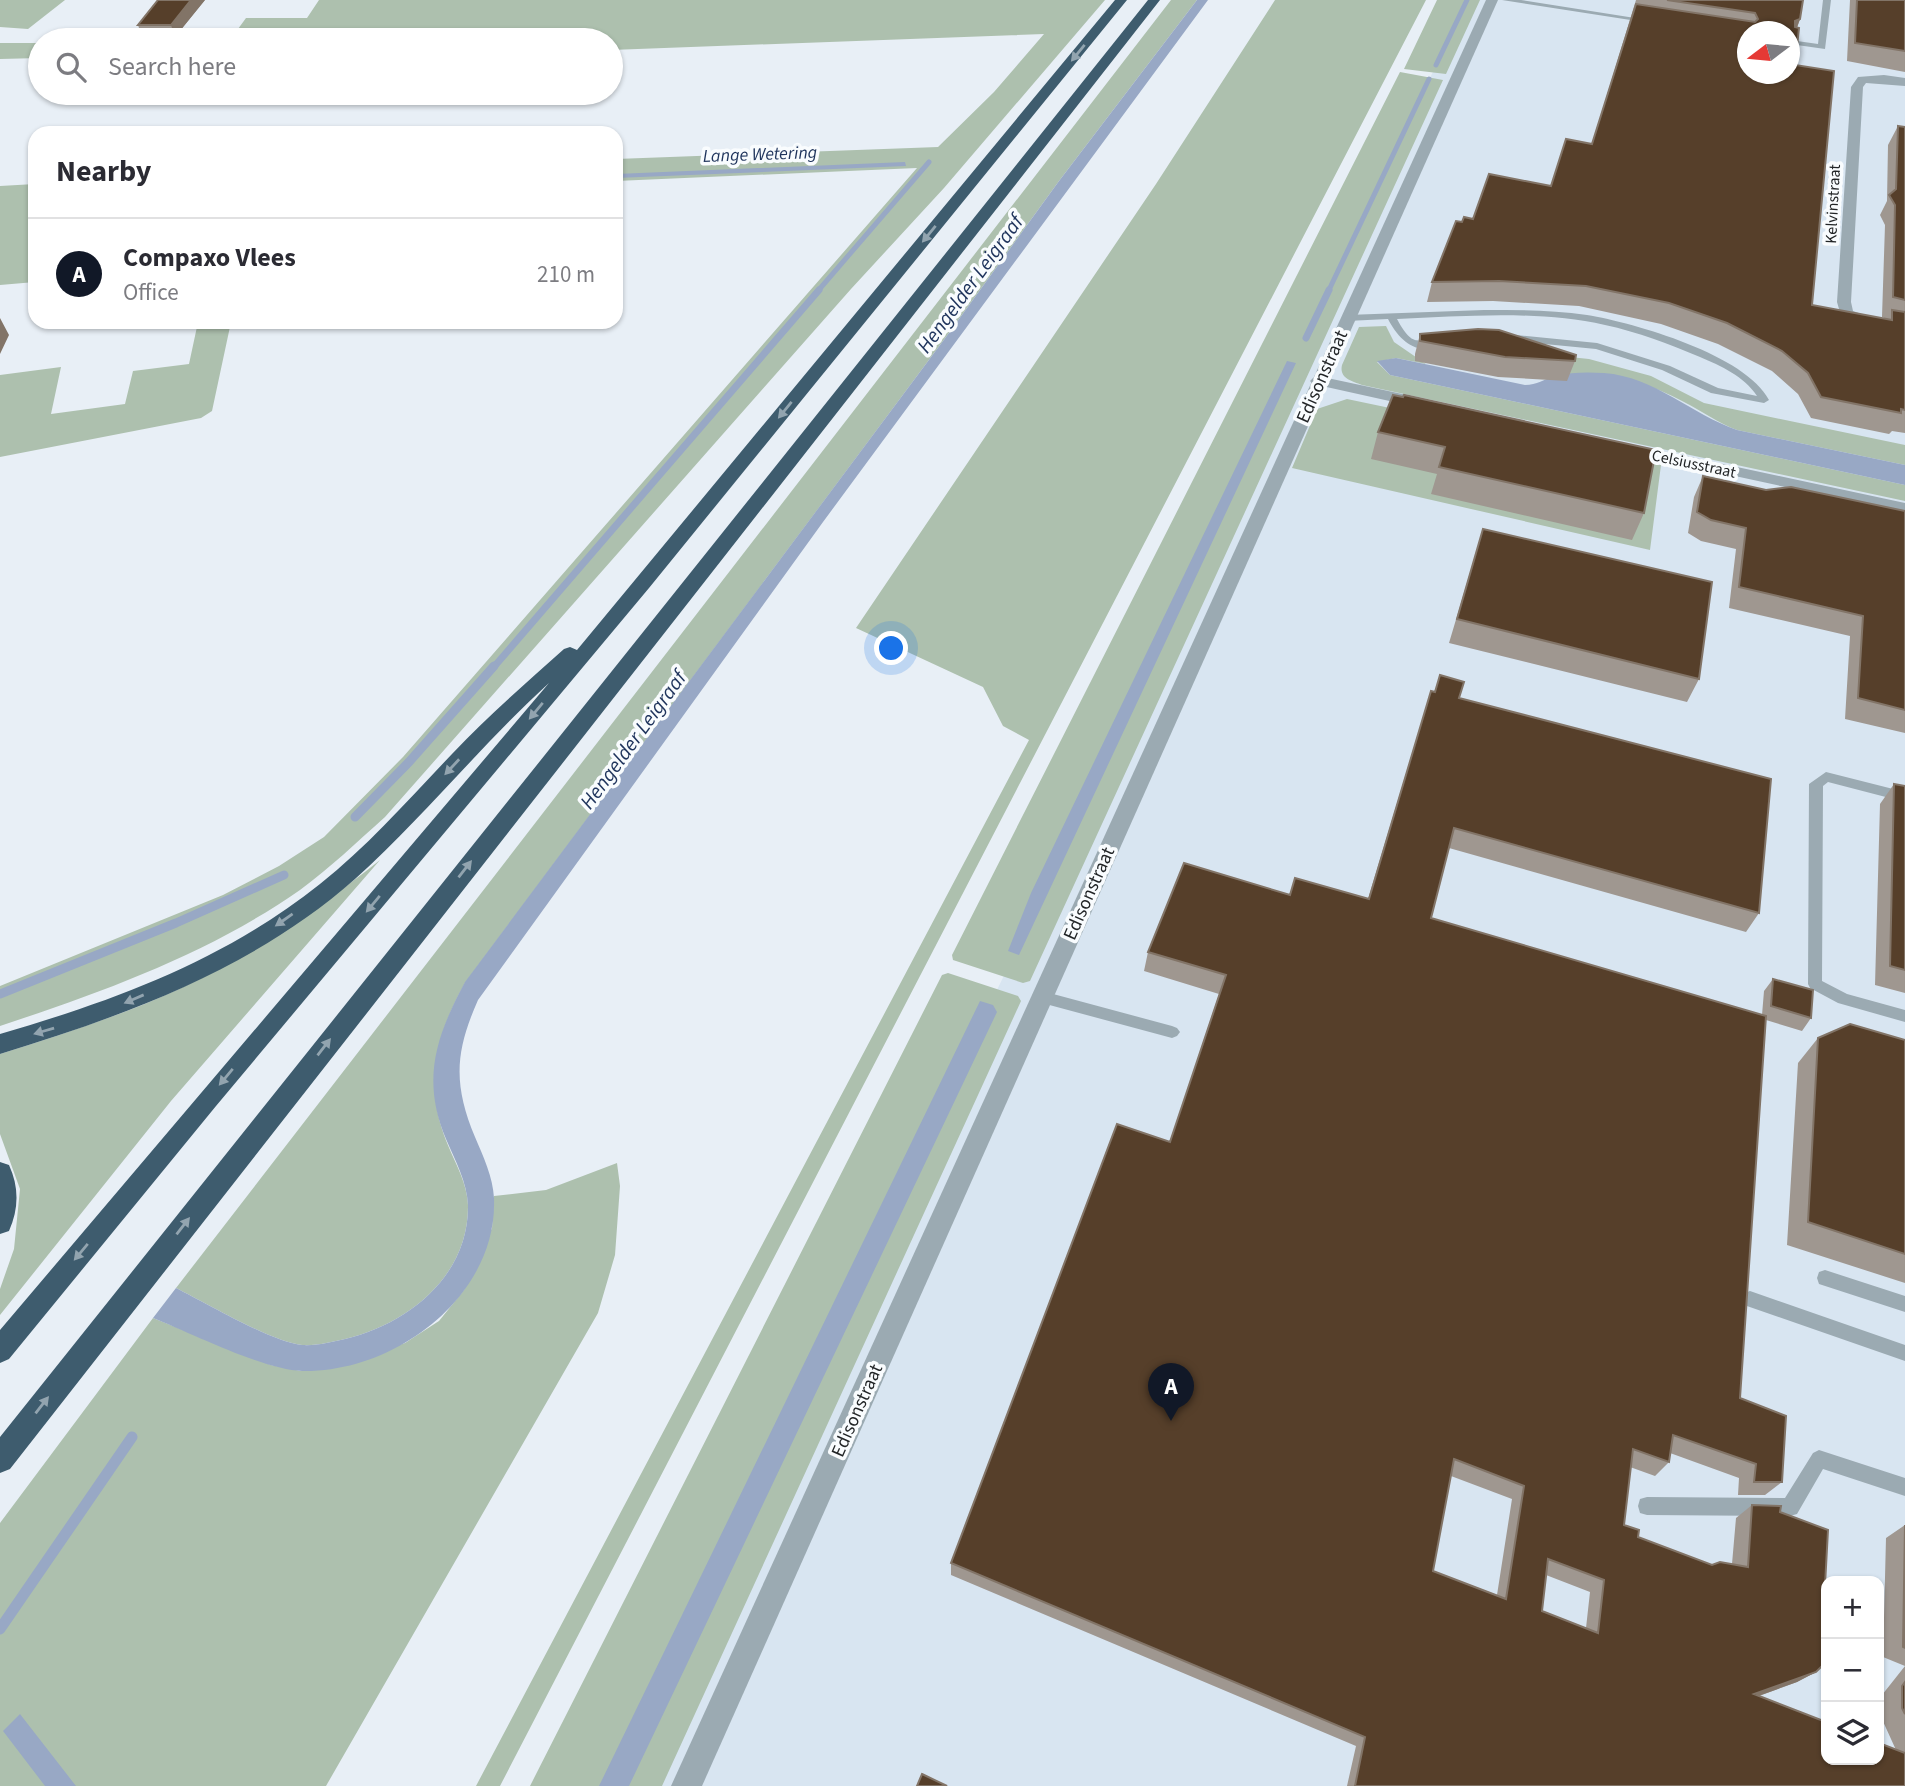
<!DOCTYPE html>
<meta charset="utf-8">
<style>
:root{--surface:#fff;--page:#f7f7f7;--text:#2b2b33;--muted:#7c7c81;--line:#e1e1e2;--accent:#111827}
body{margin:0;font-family:"Source Sans 3",sans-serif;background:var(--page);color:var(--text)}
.controls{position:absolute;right:21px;bottom:21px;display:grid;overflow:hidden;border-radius:14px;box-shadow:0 2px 5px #0004}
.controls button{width:63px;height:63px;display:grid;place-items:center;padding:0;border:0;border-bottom:2px solid var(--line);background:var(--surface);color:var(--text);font:35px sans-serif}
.compass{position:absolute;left:1737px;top:21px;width:63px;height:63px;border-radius:50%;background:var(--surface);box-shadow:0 2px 5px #0004;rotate:254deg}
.you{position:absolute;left:892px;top:649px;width:24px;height:24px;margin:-18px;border:5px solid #fff;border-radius:50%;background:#1a73e8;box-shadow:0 0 0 10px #1a73e833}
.badge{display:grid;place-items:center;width:46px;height:46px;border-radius:50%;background:var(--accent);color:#fff;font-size:23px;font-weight:700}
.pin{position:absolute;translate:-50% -58px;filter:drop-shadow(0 2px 4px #0008)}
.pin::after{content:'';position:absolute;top:37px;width:24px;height:21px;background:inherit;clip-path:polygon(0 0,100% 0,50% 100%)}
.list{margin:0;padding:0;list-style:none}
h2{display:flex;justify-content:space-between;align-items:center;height:91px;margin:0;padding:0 28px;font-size:30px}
h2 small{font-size:23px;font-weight:400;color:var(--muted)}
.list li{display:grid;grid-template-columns:46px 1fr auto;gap:21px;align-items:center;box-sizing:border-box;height:112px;padding:0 28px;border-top:2px solid var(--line)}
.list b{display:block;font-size:26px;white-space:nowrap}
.list p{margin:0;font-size:23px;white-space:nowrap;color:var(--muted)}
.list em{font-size:23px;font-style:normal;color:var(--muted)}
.icon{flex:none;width:38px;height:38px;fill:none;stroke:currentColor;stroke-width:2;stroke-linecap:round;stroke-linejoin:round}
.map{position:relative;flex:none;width:1905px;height:1786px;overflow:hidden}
.search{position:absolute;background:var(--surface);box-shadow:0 2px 5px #0004;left:28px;top:28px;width:595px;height:77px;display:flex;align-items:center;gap:18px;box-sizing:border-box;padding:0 24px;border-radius:38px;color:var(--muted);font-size:26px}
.panel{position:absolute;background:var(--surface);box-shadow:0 2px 5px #0004;left:28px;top:126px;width:595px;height:203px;border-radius:21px}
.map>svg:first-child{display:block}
.built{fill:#d8e5f1;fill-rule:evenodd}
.green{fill:#adc0ae}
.water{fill:#98a8c5}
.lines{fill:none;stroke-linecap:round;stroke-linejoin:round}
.stream-far3{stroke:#98a8c5;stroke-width:5}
.stream-far2{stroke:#98a8c5;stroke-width:7}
.stream-far1{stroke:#98a8c5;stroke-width:9}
.stream{stroke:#98a8c5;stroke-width:11}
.service{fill:#9baab2;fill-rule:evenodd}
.minor{fill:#9baab2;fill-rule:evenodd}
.tertiary{fill:#9baab2;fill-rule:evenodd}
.motorway{fill:#3e5c6e;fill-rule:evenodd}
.wall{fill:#9f9790;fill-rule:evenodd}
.shaded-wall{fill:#827467}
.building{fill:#563f2a;stroke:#827467;stroke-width:2;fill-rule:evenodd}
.oneway{fill:#92a4af}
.labels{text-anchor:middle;stroke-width:7;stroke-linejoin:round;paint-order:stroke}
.far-street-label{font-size:16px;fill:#222527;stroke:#f9fcfe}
.far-water-label{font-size:18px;font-style:italic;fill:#1f345c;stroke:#f9fcfe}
.street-label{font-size:19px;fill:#222527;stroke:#f9fcfe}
.water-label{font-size:21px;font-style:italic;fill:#1f345c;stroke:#f9fcfe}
</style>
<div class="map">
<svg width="1905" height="1786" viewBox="0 0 1905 1786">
<rect width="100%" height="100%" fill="#e8eff6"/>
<path class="built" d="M1467 0H1905V1786H609L1015 953ZM1748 32H1790V74H1748ZM1826 1581H1879V1760H1826Z"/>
<path class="green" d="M0 0H65L28 29 0 27Z
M319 0H1105L944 188 851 289 385 817C357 842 330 868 300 890 208 954 105 991 0 1026V986L223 895 279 866 324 837 403 757 917 168 616 181V159L938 147 994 92 1044 34 611 50V40H230L246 18H307Z
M1171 0H1197L1059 181 946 337 465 983C438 1032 424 1078 444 1135 452 1158 467 1180 468 1205 469 1276 408 1324 345 1339 332 1342 316 1346 302 1345 272 1342 206 1303 176 1288Z
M1275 0H1426L500 1786H476L1029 740 1003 726 983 687 856 628 1156 184Z
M1437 0H1480L1446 74 1404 69Z
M0 43H40V58L0 59Z
M1400 72 1443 80 1030 981 1023 983 953 960 952 955Z
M35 184V282L0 285V186Z
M198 322H231L212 411 201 418 0 457V375L61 367 51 414 125 404 133 371 189 364Z
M1386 326 1394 342 1426 364 1396 358 1377 362 1390 375 1905 485V501L1362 385C1351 381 1339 378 1342 365L1359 327Z
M1560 356 1589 359 1651 376 1704 403 1905 445V465L1737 430C1718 423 1702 411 1684 402 1642 379 1600 370 1552 377Z
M1347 399 1661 465 1650 550 1292 468 1317 409Z
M380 860 171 1101 0 1315V1289L14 1249 20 1189 0 1134V1054C60 1035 120 1016 177 990 250 956 317 910 380 860Z
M948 973 1018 996 1021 1001 662 1786H530L942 975Z
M617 1163 620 1186 615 1255 598 1313 326 1786H0V1523L153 1318 271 1365 301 1371 330 1368 405 1343 439 1321 464 1290 492 1228 494 1196 546 1190Z"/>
<path class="water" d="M1197 0H1208L823 522 478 1000C455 1052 453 1084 475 1137 483 1156 493 1177 494 1198 498 1296 395 1373 302 1371 264 1370 191 1333 153 1318L176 1288C206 1303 272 1342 302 1345 316 1346 332 1342 345 1339 408 1324 469 1276 468 1205 467 1182 455 1160 446 1139 421 1080 436 1036 465 982L946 337 1059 181Z
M905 162 906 166 616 178V174Z
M1396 358 1525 385C1537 385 1544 379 1555 376 1571 372 1588 372 1604 373 1655 377 1691 414 1737 430L1905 465V485L1390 375 1377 361Z
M1287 361 1296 363 1019 955 1008 951 1031 893Z
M980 1001 993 1005 997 1012 629 1786H599Z
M20 1714 76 1786H45L3 1731Z"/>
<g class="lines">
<path class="stream-far3" d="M1436 65 1467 0
M817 292 929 162
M1328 292 1429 79"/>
<path class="stream-far2" d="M1306 338 1329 290
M493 668 819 290"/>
<path class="stream-far1" d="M355 817 409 762 494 666
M0 994 176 923 284 875"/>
<path class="stream" d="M0 1629 132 1437"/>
<path class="service" d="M1502 0H1521L1654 21 1650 23Z
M1823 0H1831L1825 49 1790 44V40L1818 44Z
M1484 310C1518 310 1553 310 1587 315 1635 323 1746 355 1769 400L1764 403 1711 393 1662 370 1596 349 1505 340 1500 337 1505 334 1597 343 1670 366 1718 388 1757 396C1744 376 1721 366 1700 357 1669 344 1638 332 1605 325 1537 310 1465 316 1397 319 1417 356 1420 331 1441 343 1417 358 1399 340 1388 319L1347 321 1342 318 1347 315Z
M1826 772 1905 792V802L1828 782 1823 786 1822 981 1847 994 1905 1010V1022L1838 1003 1810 988 1808 984 1809 784Z
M1042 991 1172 1026 1177 1028 1180 1032 1177 1036 1172 1038 1042 1003 1037 1001 1035 997 1037 993Z
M1825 1270 1905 1296V1312L1819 1284 1817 1278 1819 1272Z
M1750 1291 1905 1345V1361L1744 1305 1741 1299 1744 1293Z
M1819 1450 1905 1478V1496L1823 1469 1797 1514 1790 1516 1647 1515 1640 1513 1638 1506 1640 1499 1647 1497 1785 1498 1813 1453Z"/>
<path class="minor" d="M1884 75 1905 78V86L1866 83 1863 87 1851 302 1853 311 1870 317 1905 325V333L1861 324 1841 316 1837 302 1851 87 1858 77Z
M1318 376 1421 398 1429 403 1421 408 1313 384 1310 381 1313 378Z
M1630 444 1905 503V513L1624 452 1622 449Z"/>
<path class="tertiary" d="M1486 0H1498L702 1786H671Z"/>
<path class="motorway" d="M1115 0H1127L649 588 216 1106 9 1359 0 1363V1330L549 683C481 745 423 818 355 879 253 969 127 1015 0 1054V1034C116 1000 223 961 320 884 368 846 409 799 452 754 487 717 526 683 564 649L570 647 577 650Z
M1148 0H1160L10 1469 0 1473V1437Z
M0 1162 9 1165C19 1187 19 1208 9 1231L0 1234Z"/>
</g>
<path class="wall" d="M158 0H205L175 37H142L138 25Z
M1636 0H1803L1800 19 1797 28 1795 65 1812 305 1887 319 1882 317 1885 225 1880 215 1887 201 1888 145 1898 126 1905 127V433L1892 431 1889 434 1811 418 1798 394 1772 371 1718 344 1661 324 1579 306 1493 301 1427 302 1432 282 1462 222 1551 186 1592 144Z
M1850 0H1905V72L1847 61Z
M1420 334 1575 361 1567 381 1498 377 1415 361V354Z
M1393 395 1644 513 1632 540 1431 494 1437 474 1371 459 1378 432Z
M1703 476 1766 490 1905 511V733L1845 719 1850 636 1729 608 1736 549 1701 541 1688 533 1694 497Z
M1483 529 1699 679 1687 702 1449 643Z
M1431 691 1459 698 1759 913 1746 932 1449 848 1431 918 1762 1015 1764 991 1773 979 1811 1018 1802 1031 1766 1020 1740 1398 1782 1482 1765 1495H1738L1739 1478 1670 1453 1669 1462 1655 1476 1630 1467 1624 1525 1638 1537 1712 1565 1732 1564 1736 1518 1752 1505 1780 1512 1816 1672 1797 1682 1759 1696 1896 1750 1881 1717 1882 1695 1905 1666V1786H1347L1356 1746 951 1575V1563L1170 1142 1219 994 1144 971 1148 952 1290 895 1368 899ZM1451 1476 1512 1499 1497 1595 1433 1571ZM1546 1575 1590 1592 1586 1628 1542 1611Z
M1894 784 1905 786V993L1875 985 1880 804Z
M1818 1038 1905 1040V1283L1787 1245 1798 1063Z
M1905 1525V1666L1883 1657 1886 1538Z"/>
<path class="shaded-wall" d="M191 0H205L175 37 171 25Z
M1800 19 1793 38 1795 21Z
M0 318 9 335 0 354Z
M1816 1672 1797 1682 1736 1704 1754 1694Z"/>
<path class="building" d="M158 0H191L171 25H138Z
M1667 0H1803L1800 19 1795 21V27L1799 28 1795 65 1834 71 1812 305 1892 320V310L1905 312V410L1901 409V413L1821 397 1808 373 1782 351 1727 323 1669 303 1586 286 1499 281 1432 282 1456 221 1462 222 1464 217 1473 219 1489 174 1551 186 1566 139 1592 144 1636 4 1755 22 1758 19 1755 13ZM1747 32H1789V74H1747Z
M1857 0H1905V51L1855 43Z
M1898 126 1905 127V300L1893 297 1895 205 1889 195 1896 189Z
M1478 329 1499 330 1576 355 1575 361 1505 357 1420 341V334Z
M1393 395 1403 397 1404 395 1656 450 1644 513 1439 467 1445 447 1378 432Z
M1703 476 1766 490 1791 487 1905 511V710L1858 698 1863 616 1739 587 1746 528 1711 520 1697 512Z
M1483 529 1712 582 1699 679 1457 619Z
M1440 675 1464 682 1459 698 1771 779 1759 913 1454 828 1431 918 1766 1016 1740 1398 1786 1416 1782 1482H1754L1756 1464 1673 1435 1669 1462 1633 1449 1624 1525 1639 1530 1638 1537 1712 1565 1720 1562 1748 1567 1752 1505 1781 1506 1780 1512 1828 1530 1823 1622 1826 1632V1662L1816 1672 1754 1694 1826 1722V1760H1879V1743L1905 1753V1786H1355L1365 1737 951 1563 1117 1124 1170 1142 1226 975 1148 952 1184 863 1290 895 1295 878 1369 899 1431 691 1435 692ZM1454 1459 1524 1486 1506 1599 1433 1571ZM1548 1559 1604 1580 1598 1633 1542 1611Z
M1894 784 1905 786V970L1890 966Z
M1773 979 1813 990 1811 1018 1771 1006Z
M1850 1024 1905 1040V1254L1808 1222 1818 1038Z
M1905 1525V1648L1903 1647Z
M1905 1682V1714L1902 1708V1686Z
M922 1774 947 1786H917Z"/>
<defs><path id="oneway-solid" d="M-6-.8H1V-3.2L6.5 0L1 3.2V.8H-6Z" transform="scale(1.75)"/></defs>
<g class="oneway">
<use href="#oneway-solid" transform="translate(1078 53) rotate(129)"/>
<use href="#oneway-solid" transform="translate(929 234) rotate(129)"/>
<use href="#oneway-solid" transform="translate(785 410) rotate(129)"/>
<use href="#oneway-solid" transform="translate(536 711) rotate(130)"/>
<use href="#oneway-solid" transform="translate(452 767) rotate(133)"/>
<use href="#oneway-solid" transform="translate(465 869) rotate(-52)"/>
<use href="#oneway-solid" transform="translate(373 904) rotate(130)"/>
<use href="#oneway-solid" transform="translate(284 920) rotate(145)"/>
<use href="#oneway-solid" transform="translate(134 999) rotate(157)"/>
<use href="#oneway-solid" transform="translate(44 1031) rotate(164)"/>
<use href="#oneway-solid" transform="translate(324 1047) rotate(-52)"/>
<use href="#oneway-solid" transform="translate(226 1077) rotate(130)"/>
<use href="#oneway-solid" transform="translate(183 1226) rotate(-52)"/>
<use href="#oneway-solid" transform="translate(81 1252) rotate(130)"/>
<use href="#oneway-solid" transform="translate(42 1405) rotate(-52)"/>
</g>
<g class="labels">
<g class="far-street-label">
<text transform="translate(1832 204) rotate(-87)" y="6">Kelvinstraat</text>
<text transform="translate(1694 463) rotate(12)" y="6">Celsiusstraat</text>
</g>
<g class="far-water-label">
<text transform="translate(760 154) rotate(-2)" y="6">Lange Wetering</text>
</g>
<g class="street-label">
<text transform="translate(1321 376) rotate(-66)" y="7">Edisonstraat</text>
<text transform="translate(1088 893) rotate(-66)" y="7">Edisonstraat</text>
<text transform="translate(856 1410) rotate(-66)" y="7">Edisonstraat</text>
</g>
<g class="water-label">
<text transform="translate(970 284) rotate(-54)" y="7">Hengelder Leigraaf</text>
<text transform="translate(633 740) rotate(-54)" y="7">Hengelder Leigraaf</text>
</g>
</g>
</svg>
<div class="controls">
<button>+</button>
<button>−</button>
<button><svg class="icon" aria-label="layers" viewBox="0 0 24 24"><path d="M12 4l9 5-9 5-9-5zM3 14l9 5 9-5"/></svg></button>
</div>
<svg class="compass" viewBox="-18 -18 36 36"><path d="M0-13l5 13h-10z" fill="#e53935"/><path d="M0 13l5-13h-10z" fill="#7c7c81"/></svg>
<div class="you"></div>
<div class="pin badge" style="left:1171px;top:1421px">A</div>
<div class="search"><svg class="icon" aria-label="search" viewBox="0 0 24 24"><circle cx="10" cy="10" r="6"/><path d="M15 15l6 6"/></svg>Search here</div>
<section class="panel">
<h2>Nearby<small></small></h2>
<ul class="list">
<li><span class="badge">A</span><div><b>Compaxo Vlees</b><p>Office</p></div><em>210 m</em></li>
</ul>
</section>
</div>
